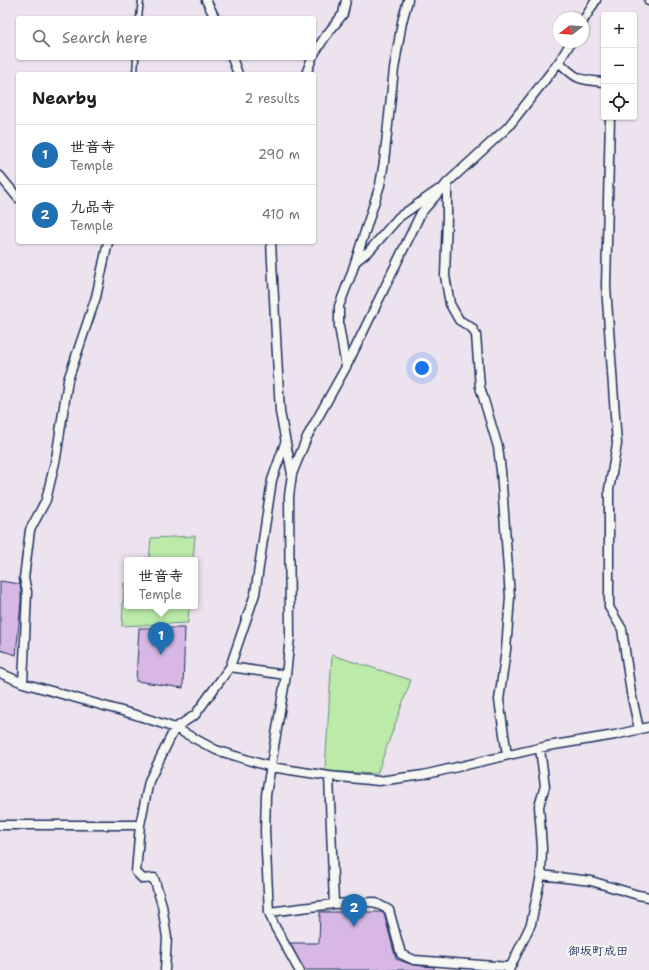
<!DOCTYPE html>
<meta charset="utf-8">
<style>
:root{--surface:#fff;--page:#f2f2f2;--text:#202124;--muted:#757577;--line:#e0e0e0;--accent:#1f6fb2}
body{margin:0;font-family:"Shantell Sans","Klee One",sans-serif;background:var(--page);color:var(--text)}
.controls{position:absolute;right:12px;top:12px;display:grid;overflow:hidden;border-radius:4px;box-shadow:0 1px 3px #0004}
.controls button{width:36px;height:36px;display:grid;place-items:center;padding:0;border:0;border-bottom:1px solid var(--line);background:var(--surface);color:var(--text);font:20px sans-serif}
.compass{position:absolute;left:553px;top:12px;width:36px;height:36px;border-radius:50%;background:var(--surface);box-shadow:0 1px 3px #0004;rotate:253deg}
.you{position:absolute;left:422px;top:368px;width:14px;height:14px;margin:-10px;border:3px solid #fff;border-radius:50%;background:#1a73e8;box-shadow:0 0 0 6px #1a73e833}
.badge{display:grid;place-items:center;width:26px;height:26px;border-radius:50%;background:var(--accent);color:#fff;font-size:13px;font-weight:700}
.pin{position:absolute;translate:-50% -33px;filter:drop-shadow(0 1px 2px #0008)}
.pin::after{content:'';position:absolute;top:21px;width:14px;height:12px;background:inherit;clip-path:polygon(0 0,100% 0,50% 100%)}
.popup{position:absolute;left:124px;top:557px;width:74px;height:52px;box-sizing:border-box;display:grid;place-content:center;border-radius:4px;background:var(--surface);filter:drop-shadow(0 1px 3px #0005);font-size:13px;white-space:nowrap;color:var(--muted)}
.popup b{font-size:15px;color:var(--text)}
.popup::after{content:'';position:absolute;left:50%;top:100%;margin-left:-8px;border:8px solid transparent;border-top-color:var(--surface)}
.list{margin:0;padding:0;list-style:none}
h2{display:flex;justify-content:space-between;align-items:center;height:52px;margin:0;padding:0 16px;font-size:17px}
h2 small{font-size:13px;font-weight:400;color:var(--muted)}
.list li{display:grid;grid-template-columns:26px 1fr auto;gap:12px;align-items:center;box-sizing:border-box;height:60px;padding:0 16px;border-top:1px solid var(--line)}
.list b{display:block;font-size:15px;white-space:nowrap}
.list p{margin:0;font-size:13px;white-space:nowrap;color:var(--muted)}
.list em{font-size:13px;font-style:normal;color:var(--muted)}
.icon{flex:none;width:22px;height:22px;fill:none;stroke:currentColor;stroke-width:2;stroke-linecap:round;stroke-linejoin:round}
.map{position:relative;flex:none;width:649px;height:970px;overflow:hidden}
.search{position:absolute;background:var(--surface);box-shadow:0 1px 3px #0004;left:16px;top:16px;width:300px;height:44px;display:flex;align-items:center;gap:10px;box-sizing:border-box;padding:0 14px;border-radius:4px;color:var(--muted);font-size:15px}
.panel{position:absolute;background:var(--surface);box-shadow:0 1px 3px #0004;left:16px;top:72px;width:300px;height:172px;border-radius:4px}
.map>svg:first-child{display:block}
.green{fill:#bbeaa9;stroke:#6b8c84}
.building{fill:#d7b8e4;stroke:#1b2f5e}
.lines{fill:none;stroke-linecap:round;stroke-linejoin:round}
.service-casing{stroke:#1b2f5e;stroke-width:7}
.minor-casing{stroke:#1b2f5e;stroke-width:11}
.service{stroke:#f6f6f2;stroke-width:4}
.minor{stroke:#f6f6f2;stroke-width:8}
.labels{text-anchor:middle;stroke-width:4;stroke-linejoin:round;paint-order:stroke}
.quarter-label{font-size:12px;font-weight:bold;fill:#1b2f5e;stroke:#f6f6f2}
</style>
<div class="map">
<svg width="649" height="970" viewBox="0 0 649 970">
<rect width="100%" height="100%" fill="#ede3ee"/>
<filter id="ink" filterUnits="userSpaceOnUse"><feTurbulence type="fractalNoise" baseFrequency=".025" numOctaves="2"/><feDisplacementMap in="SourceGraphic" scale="8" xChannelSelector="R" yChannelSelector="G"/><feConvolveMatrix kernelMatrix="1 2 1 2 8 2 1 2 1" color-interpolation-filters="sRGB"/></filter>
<g filter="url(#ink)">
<path class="green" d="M195 536 193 560H149L151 538Z
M124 583H127V606H189L188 623 122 626Z
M332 655 411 680 377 774 325 771Z"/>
<path class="building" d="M0 581 20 584 21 592V602L16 655 0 650Z
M139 628H185L183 688 136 681Z
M320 912H381L384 914 396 959 413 965 434 967V970H304L290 943H319Z"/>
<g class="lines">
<g class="service-casing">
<path id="service" d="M139 18 141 0
M135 74 136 58"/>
</g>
<g class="minor-casing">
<path id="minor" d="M206 0 215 18
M649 0V1
M583 21 596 0
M314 54 325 37 343 14 346 0
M232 58 238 74
M559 62C577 80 579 80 604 82
M306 74 312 58
M610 117 606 286 617 444 609 490V607L622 629 631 693 639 729
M0 176 18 198
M447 183V217L445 276 450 304 459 320 472 328 476 335 480 387 498 447 501 471 510 597 506 650 499 700 507 755
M271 242 280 412 292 474
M355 262 370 250 399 217 438 190
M346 367 339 326V306L351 275 380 185 384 162 394 69 402 22 408 0
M230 667 255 594 272 480 285 443
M0 673 23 683 136 715 175 728 216 750 271 767 329 776 379 781 423 775 548 746 615 735 649 727
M23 683 27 592 24 578 30 530 46 500 56 458 68 380 96 297 108 242
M329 776 334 904
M0 825H140
M541 875 591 881 638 895 649 897
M269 912 334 904 374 902 389 910 401 954 414 960 509 967
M165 970 167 938 162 905 154 878 143 879 136 872 140 825 149 781 175 728 195 715 230 667 286 675
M299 970 274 925 269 912 265 831 266 795 286 675 290 637 289 496 292 474 307 437 346 367 421 213 447 183 508 127 559 62 571 42
M509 970 531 924 541 875 542 848 539 806 545 786 540 749"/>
</g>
<use href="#service" class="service"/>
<use href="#minor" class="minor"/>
</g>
</g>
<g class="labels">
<g class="quarter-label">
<text x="598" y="955">御坂町成田</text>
</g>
</g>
</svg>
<div class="controls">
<button>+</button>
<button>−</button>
<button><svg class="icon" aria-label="locate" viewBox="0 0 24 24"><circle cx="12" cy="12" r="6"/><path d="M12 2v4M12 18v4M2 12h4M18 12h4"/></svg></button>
</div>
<svg class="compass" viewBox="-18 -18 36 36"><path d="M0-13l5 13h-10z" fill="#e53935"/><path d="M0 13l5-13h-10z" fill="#757577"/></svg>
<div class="you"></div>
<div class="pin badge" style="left:161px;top:655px">1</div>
<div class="popup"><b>世音寺</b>Temple</div>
<div class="pin badge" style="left:354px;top:927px">2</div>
<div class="search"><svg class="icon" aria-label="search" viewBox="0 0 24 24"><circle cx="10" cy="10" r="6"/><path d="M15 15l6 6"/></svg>Search here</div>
<section class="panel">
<h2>Nearby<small>2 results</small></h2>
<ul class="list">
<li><span class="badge">1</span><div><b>世音寺</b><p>Temple</p></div><em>290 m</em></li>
<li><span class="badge">2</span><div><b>九品寺</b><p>Temple</p></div><em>410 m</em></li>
</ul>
</section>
</div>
